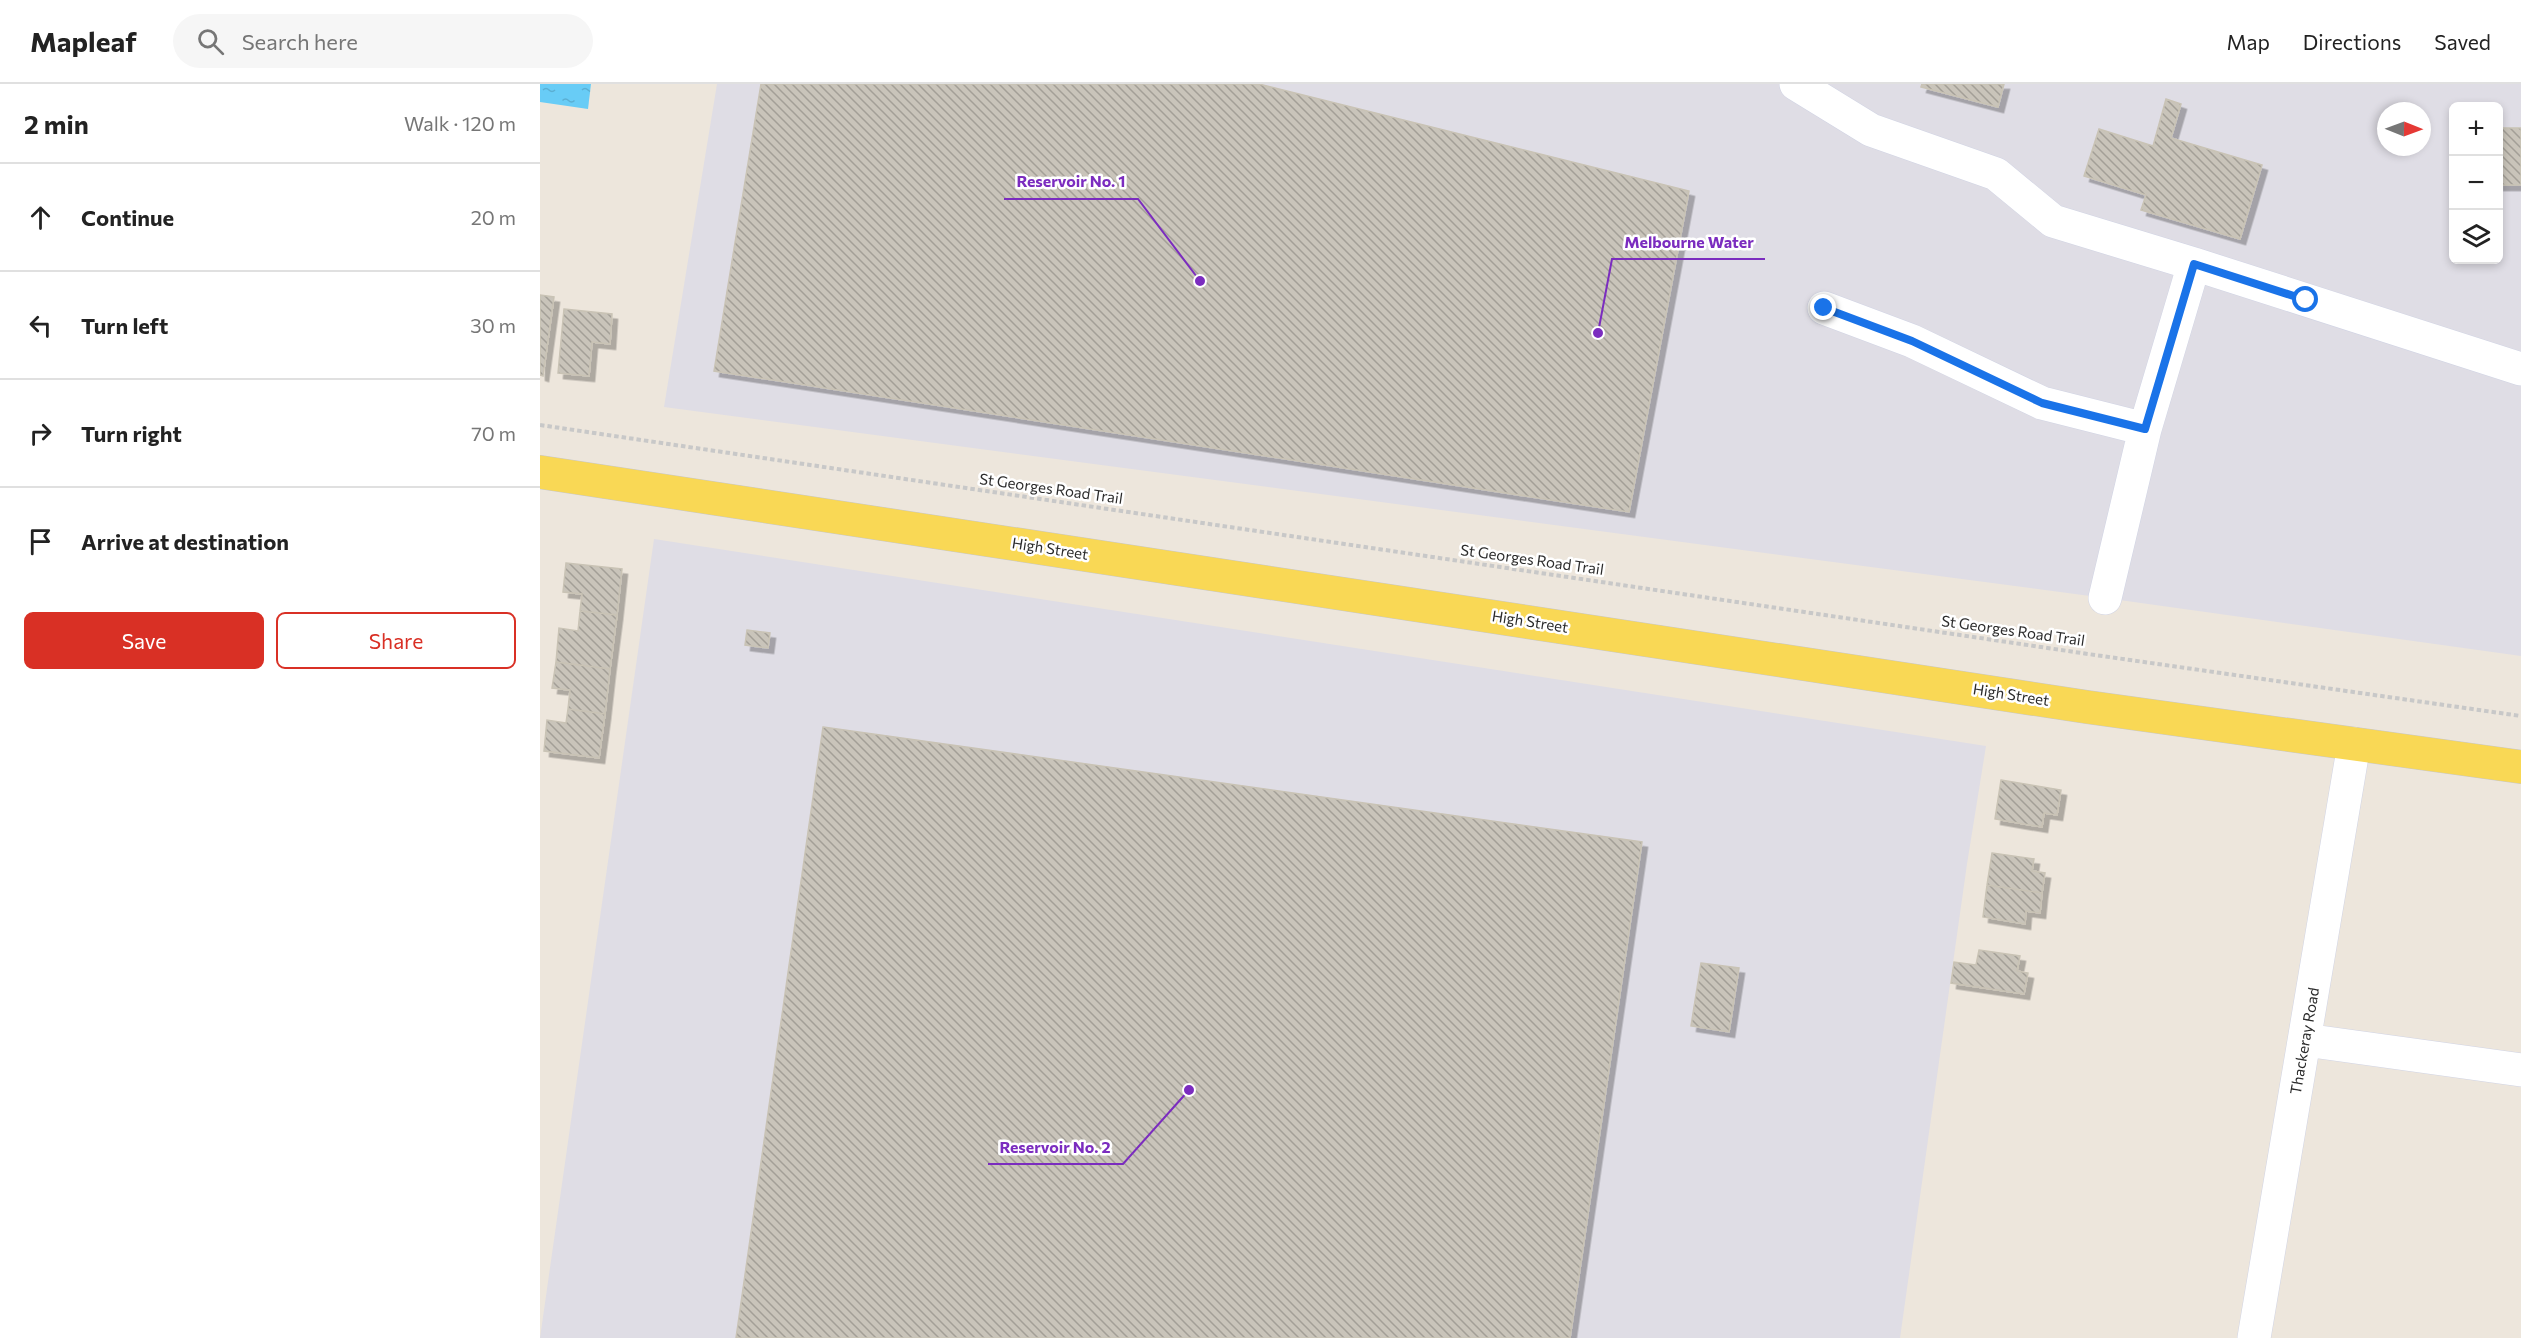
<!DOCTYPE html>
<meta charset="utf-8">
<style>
:root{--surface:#fff;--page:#f6f6f6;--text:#222;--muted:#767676;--line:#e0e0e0;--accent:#d93025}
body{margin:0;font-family:Commissioner,sans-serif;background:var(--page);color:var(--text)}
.controls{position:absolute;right:18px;top:18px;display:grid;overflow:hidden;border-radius:9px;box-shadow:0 3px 9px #0003}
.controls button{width:54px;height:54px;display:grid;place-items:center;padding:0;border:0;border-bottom:2px solid var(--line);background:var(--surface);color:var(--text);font:30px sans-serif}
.compass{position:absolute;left:1837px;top:18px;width:54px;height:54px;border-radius:50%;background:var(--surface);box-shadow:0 3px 9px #0003;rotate:91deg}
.stop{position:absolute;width:18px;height:18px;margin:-14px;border:4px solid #1a73e8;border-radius:50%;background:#fff}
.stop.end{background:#1a73e8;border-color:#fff;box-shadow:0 2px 6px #0008}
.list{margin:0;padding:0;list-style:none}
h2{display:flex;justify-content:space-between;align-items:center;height:78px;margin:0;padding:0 24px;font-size:26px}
h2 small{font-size:20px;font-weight:400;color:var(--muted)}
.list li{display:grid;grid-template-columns:39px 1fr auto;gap:18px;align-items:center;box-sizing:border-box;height:108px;padding:0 24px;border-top:2px solid var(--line)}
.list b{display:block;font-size:22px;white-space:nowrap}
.list em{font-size:20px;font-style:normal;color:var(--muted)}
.actions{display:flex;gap:12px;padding:18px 24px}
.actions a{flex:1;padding:14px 0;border:2px solid var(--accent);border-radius:9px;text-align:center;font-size:21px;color:var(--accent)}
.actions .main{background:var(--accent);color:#fff}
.icon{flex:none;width:33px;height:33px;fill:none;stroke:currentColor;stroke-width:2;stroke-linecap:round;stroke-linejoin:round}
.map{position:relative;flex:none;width:1981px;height:1254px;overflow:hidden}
header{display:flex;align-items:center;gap:36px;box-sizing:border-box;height:84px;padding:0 30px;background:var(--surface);border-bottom:2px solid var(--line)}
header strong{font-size:28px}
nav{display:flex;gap:33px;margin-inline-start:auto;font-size:21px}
.search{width:420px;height:54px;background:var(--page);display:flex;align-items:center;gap:15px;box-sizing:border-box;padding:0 21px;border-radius:33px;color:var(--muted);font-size:22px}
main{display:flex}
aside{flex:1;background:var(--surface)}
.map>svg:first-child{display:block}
.industrial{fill:#dfdde5;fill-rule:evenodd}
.water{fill:url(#water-ripples)}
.building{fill:url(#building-back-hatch);stroke:#c9c3b5;stroke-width:1.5;filter:url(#shadow)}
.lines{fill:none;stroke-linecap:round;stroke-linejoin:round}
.minor-casing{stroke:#d1d4e4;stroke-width:34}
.major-casing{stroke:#c8c8c8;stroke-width:34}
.path{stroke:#c8c8c8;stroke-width:4;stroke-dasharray:4.5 3;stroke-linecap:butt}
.minor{stroke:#fff;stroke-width:33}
.major{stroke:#f9d855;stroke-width:33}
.route{stroke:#1a73e8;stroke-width:8}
.labels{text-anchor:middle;stroke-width:5;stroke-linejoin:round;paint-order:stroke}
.street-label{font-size:15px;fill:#2b2b2b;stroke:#fff}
.leader{fill:none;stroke:#7b2cbf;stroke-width:2}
.callout-dot{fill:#7b2cbf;stroke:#fff;stroke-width:2}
.callout-label{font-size:16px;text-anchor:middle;font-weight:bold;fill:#7b2cbf;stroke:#fff;stroke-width:5;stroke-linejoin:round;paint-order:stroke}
</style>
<header>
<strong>Mapleaf</strong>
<div class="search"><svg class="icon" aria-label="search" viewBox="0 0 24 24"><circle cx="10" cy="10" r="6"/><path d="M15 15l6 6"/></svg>Search here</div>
<nav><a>Map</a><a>Directions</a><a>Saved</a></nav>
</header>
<main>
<aside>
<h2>2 min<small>Walk · 120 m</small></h2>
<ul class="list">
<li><svg class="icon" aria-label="ahead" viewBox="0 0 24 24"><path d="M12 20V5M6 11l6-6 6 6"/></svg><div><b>Continue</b></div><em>20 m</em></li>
<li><svg class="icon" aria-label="left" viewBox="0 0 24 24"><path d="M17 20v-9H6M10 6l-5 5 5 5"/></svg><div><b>Turn left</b></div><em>30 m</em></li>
<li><svg class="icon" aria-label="right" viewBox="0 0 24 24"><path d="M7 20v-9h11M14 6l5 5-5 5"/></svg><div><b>Turn right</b></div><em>70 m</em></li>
<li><svg class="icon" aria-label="arrive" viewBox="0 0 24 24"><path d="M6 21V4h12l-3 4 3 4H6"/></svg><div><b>Arrive at destination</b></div></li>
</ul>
<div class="actions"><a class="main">Save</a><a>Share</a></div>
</aside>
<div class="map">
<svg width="1981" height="1254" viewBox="0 0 1981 1254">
<defs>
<pattern id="water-ripples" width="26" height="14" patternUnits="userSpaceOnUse" patternTransform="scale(1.5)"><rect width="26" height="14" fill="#68ccf6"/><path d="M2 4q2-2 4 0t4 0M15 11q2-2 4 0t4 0" fill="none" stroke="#5aafd3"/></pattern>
<pattern id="building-back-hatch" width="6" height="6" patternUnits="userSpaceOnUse" patternTransform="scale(1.5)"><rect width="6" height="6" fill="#c9c4ba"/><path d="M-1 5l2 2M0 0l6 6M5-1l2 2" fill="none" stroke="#a39f97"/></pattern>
<filter id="shadow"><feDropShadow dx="5.5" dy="5.5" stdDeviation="0" flood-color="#0004"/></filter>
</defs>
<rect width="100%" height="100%" fill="#ede6dc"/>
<path class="industrial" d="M177 0H1981V572L1565 514 124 323ZM1914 22H1958V176H1914ZM1846 27H1882V63H1846Z
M114 455 1446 662 1427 780 1360 1254H0Z"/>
<path class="water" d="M0 0H51L48 25 0 18Z"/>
<path class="building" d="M221 0H719L1149 107 1089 428 174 287Z
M1382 0H1464L1458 23 1381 3Z
M1626 15 1641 20 1631 54 1722 81 1700 155 1601 126 1606 111 1544 92 1559 45 1613 62Z
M1958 44H1981V101H1958Z
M0 211 14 213 3 292 0 291Z
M24 225 72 230 70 260 52 258 49 292 18 289Z
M26 479 82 485 77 531 40 527 42 510 23 508Z
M40 527 77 531 70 585 16 578 19 544 38 547Z
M207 546 230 549 228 564 205 561Z
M16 578 70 585 65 630 28 625 30 606 12 604Z
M28 625 65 630 59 674 4 667 7 636 26 639Z
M283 643 1102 758 1030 1254H196Z
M1461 696 1521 706 1517 731 1504 729 1502 743 1455 735Z
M1452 769 1494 775 1492 787 1505 789 1502 809 1447 801Z
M1447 801 1502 809 1500 829 1486 827 1485 840 1443 833Z
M1439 866 1480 872 1477 887 1488 889 1484 910 1411 899 1414 878 1436 881Z
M1161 879 1199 884 1189 948 1151 942Z"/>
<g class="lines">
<g class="minor-casing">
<path id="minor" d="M1256 0 1331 46 1456 90 1513 137 1654 180 1605 345 1565 514
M1654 180 1981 285
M1284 224 1372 257 1502 319 1605 345
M1765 956 1981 986
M1714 1254 1814 660"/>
</g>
<g class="major-casing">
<path id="major" d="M0 388 1547 623 1981 683"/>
</g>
<path class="path" d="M0 341 1555 571 1981 632"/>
<use href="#minor" class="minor"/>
<use href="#major" class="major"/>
</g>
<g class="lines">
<path class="route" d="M1284 224 1372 257 1502 319 1605 345 1654 180 1766 216"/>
</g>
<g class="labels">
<g class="street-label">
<text transform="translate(511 405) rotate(8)" y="5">St Georges Road Trail</text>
<text transform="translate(510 465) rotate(9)" y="5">High Street</text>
<text transform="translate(992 476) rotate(8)" y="5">St Georges Road Trail</text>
<text transform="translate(990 538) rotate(9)" y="5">High Street</text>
<text transform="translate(1473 547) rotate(8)" y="5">St Georges Road Trail</text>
<text transform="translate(1471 611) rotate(9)" y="5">High Street</text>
<text transform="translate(1765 957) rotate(-80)" y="5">Thackeray Road</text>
</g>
</g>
<path class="leader" d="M660 197L598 115H464M1058 249L1072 175H1225M649 1006L583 1080H448"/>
<g class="callout-dot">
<circle cx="660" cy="197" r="6"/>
<circle cx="1058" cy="249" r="6"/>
<circle cx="649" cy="1006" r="6"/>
</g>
<g class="callout-label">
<text x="531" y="103">Reservoir No. 1</text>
<text x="1149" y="164">Melbourne Water</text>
<text x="515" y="1069">Reservoir No. 2</text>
</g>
</svg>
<div class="controls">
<button>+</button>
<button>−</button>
<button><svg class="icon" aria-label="layers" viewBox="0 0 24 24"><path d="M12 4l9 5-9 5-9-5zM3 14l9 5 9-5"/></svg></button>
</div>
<svg class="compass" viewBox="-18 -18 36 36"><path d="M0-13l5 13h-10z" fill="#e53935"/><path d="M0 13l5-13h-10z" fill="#767676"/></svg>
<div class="stop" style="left:1766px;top:216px"></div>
<div class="stop end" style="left:1284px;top:224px"></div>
</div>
</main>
